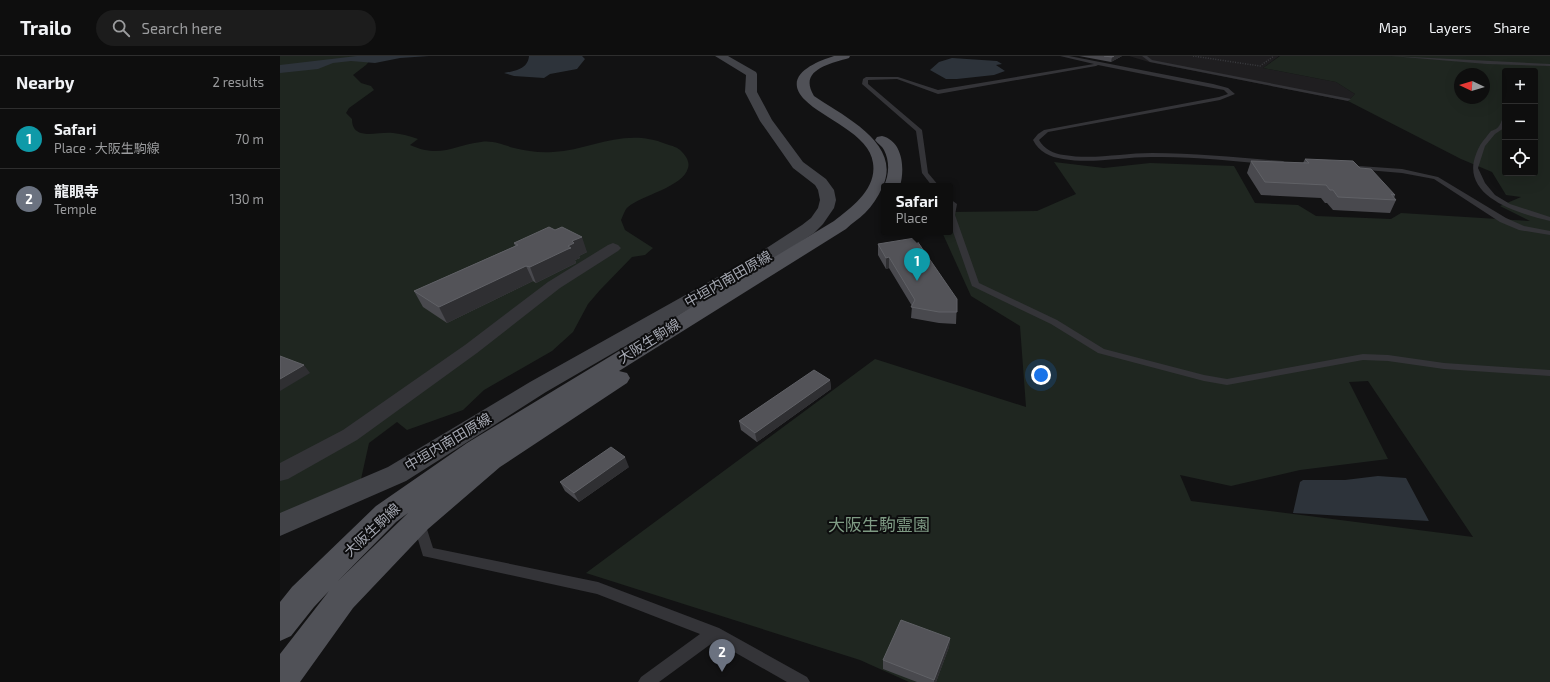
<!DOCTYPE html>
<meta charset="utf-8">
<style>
:root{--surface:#0e0e0e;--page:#1c1c1c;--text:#f1f3f6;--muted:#9b9c9e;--line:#2e2e2e;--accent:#7c3aed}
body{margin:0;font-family:"Exo 2","Noto Sans JP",sans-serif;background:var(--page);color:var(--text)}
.controls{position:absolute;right:12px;top:12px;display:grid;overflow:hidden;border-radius:4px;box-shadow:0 4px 16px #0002}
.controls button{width:36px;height:36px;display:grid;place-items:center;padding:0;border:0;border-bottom:1px solid var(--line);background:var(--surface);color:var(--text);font:20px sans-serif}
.compass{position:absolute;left:1174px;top:12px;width:36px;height:36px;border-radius:50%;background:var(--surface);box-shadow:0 4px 16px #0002;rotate:274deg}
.you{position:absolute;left:761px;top:319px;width:14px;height:14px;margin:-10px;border:3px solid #fff;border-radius:50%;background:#1a73e8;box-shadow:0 0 0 6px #1a73e833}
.badge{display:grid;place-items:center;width:26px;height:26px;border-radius:50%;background:var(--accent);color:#fff;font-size:13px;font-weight:700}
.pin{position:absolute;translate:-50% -33px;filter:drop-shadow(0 1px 2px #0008)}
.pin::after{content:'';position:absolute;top:21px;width:14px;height:12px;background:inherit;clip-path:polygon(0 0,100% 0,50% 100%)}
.popup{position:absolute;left:601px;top:127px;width:72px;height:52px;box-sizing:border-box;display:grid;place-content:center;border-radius:4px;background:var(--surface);filter:drop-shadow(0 1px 3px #0005);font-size:13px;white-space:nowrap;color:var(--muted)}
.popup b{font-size:15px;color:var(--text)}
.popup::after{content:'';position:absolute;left:50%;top:100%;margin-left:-8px;border:8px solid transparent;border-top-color:var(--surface)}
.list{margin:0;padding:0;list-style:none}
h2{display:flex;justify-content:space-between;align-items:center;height:52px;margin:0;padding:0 16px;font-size:17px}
h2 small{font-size:13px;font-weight:400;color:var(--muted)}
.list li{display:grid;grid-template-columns:26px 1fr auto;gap:12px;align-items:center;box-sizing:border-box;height:60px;padding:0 16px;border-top:1px solid var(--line)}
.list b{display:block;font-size:15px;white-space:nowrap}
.list p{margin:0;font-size:13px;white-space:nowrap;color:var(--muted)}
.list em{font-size:13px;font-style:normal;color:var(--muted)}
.icon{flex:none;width:22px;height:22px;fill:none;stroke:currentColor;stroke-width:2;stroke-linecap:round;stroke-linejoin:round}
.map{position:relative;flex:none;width:1270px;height:626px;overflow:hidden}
header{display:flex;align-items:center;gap:24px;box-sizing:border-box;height:56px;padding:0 20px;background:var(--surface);border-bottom:1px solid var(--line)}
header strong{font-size:19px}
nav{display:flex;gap:22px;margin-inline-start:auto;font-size:14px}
.search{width:280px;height:36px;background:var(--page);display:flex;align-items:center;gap:10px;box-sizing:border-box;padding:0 14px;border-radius:22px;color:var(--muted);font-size:15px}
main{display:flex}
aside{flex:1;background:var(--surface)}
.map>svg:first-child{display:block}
.built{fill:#1f1e20}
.green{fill:#1f2620;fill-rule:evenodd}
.water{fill:#2d333a}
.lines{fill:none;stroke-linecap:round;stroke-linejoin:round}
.path{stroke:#3a3b3f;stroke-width:1.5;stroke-dasharray:1 1.5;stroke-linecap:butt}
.lane{fill:#343438;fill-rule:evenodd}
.street{fill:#343438;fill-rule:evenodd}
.secondary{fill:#424348;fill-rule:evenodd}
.primary{fill:#505157;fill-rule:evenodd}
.wall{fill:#49494e}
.shaded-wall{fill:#2f2f32}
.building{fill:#535358;stroke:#606166}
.labels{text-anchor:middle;stroke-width:4;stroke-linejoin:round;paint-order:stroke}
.street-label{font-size:14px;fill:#a5a8b2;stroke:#0d0d0e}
.near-park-label{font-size:17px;fill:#7f9b84;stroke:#0d0d0e}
</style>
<header>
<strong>Trailo</strong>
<div class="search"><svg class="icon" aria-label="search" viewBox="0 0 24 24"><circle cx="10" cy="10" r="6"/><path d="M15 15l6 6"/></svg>Search here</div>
<nav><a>Map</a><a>Layers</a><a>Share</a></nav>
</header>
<main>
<aside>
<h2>Nearby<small>2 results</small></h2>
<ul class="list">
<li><span class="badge" style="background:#0f9aa8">1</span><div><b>Safari</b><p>Place · 大阪生駒線</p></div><em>70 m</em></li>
<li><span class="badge" style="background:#6b7280">2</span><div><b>龍眼寺</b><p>Temple</p></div><em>130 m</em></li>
</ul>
</aside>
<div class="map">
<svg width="1270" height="626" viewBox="0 0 1270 626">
<rect width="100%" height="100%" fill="#121213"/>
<path class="built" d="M849 0H999L983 12 1056 26 1075 38 1068 45 869 6Z"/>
<path class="green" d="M0 0H94L86 9 73 19 81 27 91 30 94 34 69 52 66 57 72 63C72 86 98 75 113 77 122 78 130 80 138 83L130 89C161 103 174 89 201 86 213 84 223 89 234 92 247 95 259 97 273 96 312 94 344 71 386 88 392 90 398 91 402 96 406 100 410 106 408 112 403 131 362 139 348 151 345 153 343 160 341 164L345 174 373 192 365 199 352 201 320 234 308 248 293 276 272 295 204 334 183 354 127 374 117 366 89 387 81 423 0 458Z
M1000 0H1270V626H629L580 604 306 517 595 303 746 351 740 270 691 240 662 176H670V156L757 155 796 138 774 106 824 112 870 107 954 110 975 147 1018 149 1036 160 1111 163 1121 157 1250 165 1220 150 1241 141 1226 139 1212 116 1181 103 1068 45 1075 38 1056 26 983 12ZM1225 15H1255V117H1225ZM1180 18H1204V42H1180ZM1088 325 1193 481 911 445 900 419 951 430 1020 414 1108 403 1069 326Z"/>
<path class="water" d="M77 0H149L120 2 95 7 71 5 53 7 38 13 0 17V9Z
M249 0H302L305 3 297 13 270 18 264 22 234 20 224 17C235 15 248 13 249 0Z
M672 2 717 5 722 8 716 9 725 15 714 19 677 23H666L650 14 659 6Z
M1098 420 1126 422 1149 465 1013 457 1020 426 1023 424H1065Z"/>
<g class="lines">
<path class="path" d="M913 0 980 10 994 0"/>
<path class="lane" d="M780 0H789L933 28 948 32 955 38 940 44 768 76 759 84C764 93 774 98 784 99 813 104 843 97 872 97 916 97 960 102 1003 105L1006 107 1003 109C959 106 915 100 871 101 842 101 812 108 783 103 770 101 759 96 753 84L758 78 764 74 939 41 948 38 944 34 933 32 818 9 816 10 658 38 617 23 588 24V28L642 74 648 117 659 130H652L642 117 636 75 582 28 583 23 586 21H618L658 34 814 8Z
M862 0H867L872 4 1071 43 1068 45 870 6Z
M1111 0 1270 8V10L1207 8Z
M1225 60 1224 72 1215 78 1205 90 1198 112 1205 127 1215 139 1230 148 1270 161V165C1241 158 1182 142 1195 101 1197 95 1199 90 1203 85 1206 82 1208 78 1211 75 1214 74 1217 73 1219 70 1222 66 1221 63 1225 60Z
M1065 109 1122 113 1158 121 1226 162 1244 170 1270 175V179L1239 174 1220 166 1154 123 1122 117 1063 112V110Z
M670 143 677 148 675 159 699 227 777 264 824 293 924 319 947 323 1083 298 1108 299 1164 307 1270 314V320L1164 313 1108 305 1083 304 947 329 924 325 818 297 771 268 692 230 670 167Z
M139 462 143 463 145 467 153 492 318 526 439 572 527 621 530 626H507L435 585 379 626H358L361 621 420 578 317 538 143 500 133 467 135 463Z"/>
<path class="street" d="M333 187 338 189 341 192 338 195 280 232 197 297 77 384 8 423 0 425V407L63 374 185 289 268 226 328 189Z"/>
<path class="secondary" d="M435 0H448L476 16 477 18V36L492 64 523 106 546 123 554 134 556 144 554 152 543 168 534 177 480 212 266 336 126 425 0 480V457L108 411 250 326 468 204 522 169 531 162 538 152 540 144 538 134 535 129 513 112 480 65 465 36 466 19Z"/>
<path class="primary" d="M554 0H570L569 2C549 8 518 14 534 40 563 60 624 88 602 132 598 141 592 150 585 157 579 163 572 167 566 173L339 315 347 317 350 322 347 327 220 411 148 473 73 552 20 626H0V598L49 535 34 551 11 580 0 585V546L12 531 96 450 187 387 554 165C572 151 597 133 593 107 590 78 542 62 525 44 501 20 535 6 554 0ZM136 451 128 457 58 525 116 466Z
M602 80C623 85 625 113 620 130H604C609 118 610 106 604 94 602 90 598 88 595 84L597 81Z"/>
</g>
<path class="wall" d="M799 0H842L831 6Z
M1025 103 1080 112 1115 139 1114 142 1116 144 1110 157 1053 154 1047 147H1045L1041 142 981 139 967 117 971 105 1023 107Z
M275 174 307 196 299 200 300 202 295 204 296 207 256 227 253 225 167 267 143 251 134 235 235 190 234 187Z
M598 188 677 243 676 268 659 267 631 262 632 250 609 212 606 213 598 199Z
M550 324 551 333 477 386 461 374 459 365Z
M349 411 299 446 285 435 280 426Z
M670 582 669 591 656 626H637L603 613V604Z"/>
<path class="shaded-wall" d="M834 0H842L831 6 832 1Z
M302 181 307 196 299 200 300 202 295 204 296 207 256 227 250 211 292 185Z
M609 201V212L606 213V202Z
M246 210 253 225 167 267 159 251Z
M24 309 30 317 0 335V323Z
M550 324 551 333 477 386 475 377Z
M345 401 349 411 299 446 294 437Z
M670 582 669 591 656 626H654V624Z"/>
<path class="building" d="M824 0H834L832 1Z
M1025 103 1073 105 1080 112 1091 113 1115 139 1111 138 1116 144 1058 141 1053 134H1050L1046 129 985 126 971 105 1029 107Z
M269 171 275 174 282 171 302 181 292 185 294 187 288 190 291 192 288 193 250 211 246 210 159 251 134 235 238 189 234 187Z
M635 182 677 243V256H659L631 251 635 244 609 201 606 202 598 188Z
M0 300 24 309 0 323Z
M534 314 550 324 475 377 459 365Z
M331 391 345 401 294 437 280 426Z
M621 564 670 582 654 624 603 604Z"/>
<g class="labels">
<g class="street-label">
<text transform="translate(448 223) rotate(-30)" y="5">中垣内南田原線</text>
<text transform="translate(369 285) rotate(-32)" y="5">大阪生駒線</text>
<text transform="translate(168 386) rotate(-31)" y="5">中垣内南田原線</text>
<text transform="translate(92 474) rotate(-43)" y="5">大阪生駒線</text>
</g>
<g class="near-park-label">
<text x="599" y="475">大阪生駒霊園</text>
</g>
</g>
</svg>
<div class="controls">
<button>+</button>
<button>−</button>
<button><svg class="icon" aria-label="locate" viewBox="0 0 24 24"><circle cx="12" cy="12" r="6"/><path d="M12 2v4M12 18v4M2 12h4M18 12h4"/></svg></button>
</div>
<svg class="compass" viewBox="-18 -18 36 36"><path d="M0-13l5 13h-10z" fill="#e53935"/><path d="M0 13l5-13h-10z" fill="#9b9c9e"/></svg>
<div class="you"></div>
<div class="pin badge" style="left:637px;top:225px;background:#0f9aa8">1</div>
<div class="popup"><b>Safari</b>Place</div>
<div class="pin badge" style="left:442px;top:616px;background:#6b7280">2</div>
</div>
</main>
